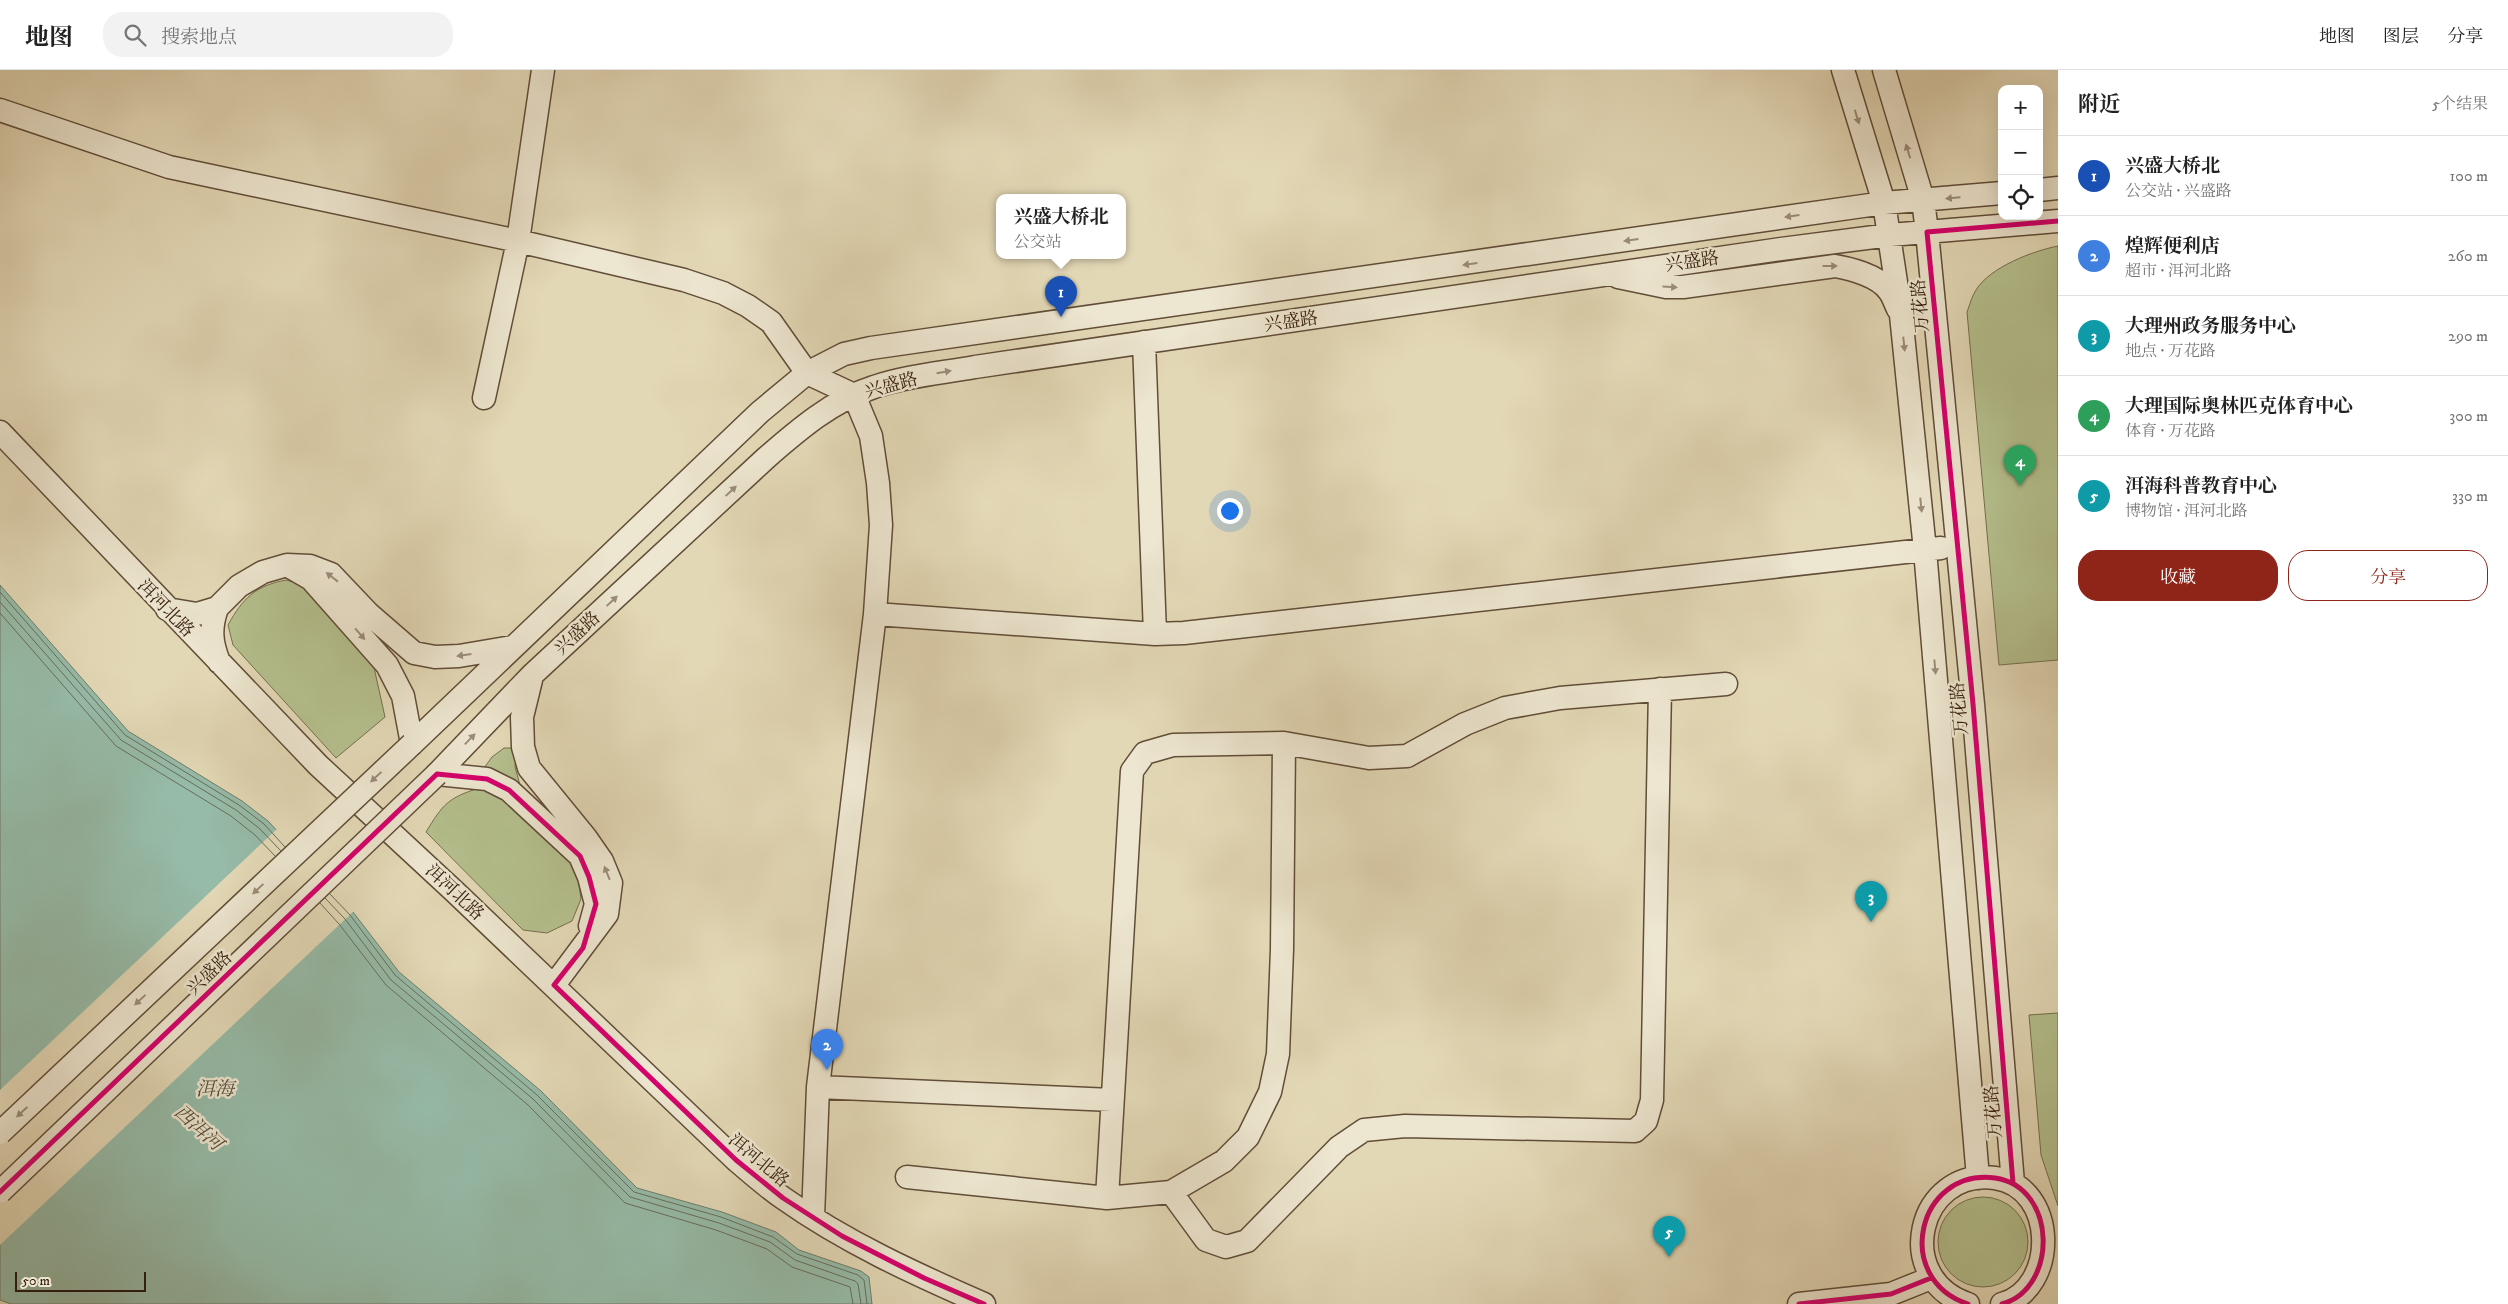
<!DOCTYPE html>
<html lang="zh">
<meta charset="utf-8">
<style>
:root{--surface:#fff;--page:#f2f2f2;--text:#222;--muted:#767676;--line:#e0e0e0;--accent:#8f2418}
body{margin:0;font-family:"IM FELL DW Pica","Noto Serif SC",serif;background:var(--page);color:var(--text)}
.controls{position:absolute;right:15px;top:15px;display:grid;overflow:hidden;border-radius:10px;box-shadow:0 5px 20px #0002}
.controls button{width:45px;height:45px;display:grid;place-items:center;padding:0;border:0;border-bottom:1px solid var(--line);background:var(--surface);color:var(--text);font:25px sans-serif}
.scale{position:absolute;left:15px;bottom:12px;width:131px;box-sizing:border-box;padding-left:5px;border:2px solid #361f0e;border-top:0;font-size:14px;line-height:18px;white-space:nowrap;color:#361f0e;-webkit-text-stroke:4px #ede6d0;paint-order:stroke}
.you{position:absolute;left:1229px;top:440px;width:18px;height:18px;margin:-12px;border:4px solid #fff;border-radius:50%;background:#1a73e8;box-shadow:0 0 0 8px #1a73e833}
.badge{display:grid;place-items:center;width:32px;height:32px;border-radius:50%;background:var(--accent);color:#fff;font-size:16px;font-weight:700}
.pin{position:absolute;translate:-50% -41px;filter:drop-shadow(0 1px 2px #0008)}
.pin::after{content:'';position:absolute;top:26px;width:18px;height:15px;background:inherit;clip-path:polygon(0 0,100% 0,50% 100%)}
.popup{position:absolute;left:996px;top:124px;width:130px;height:65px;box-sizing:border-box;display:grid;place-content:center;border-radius:10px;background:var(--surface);filter:drop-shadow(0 1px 4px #0005);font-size:16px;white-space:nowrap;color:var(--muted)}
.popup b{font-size:19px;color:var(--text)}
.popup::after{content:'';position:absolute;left:50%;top:100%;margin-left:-10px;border:10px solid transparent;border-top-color:var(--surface)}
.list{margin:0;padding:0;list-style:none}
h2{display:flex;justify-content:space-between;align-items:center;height:65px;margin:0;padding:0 20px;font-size:21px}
h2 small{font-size:16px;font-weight:400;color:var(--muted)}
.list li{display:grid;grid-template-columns:32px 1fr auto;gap:15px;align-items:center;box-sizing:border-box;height:80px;padding:0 20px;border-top:1px solid var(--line)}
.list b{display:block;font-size:19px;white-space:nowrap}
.list p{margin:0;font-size:16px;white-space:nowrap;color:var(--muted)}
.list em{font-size:16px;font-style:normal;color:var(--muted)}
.actions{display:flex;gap:10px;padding:15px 20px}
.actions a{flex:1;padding:11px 0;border:1px solid var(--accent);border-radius:20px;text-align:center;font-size:18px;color:var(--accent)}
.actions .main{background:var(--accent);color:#fff}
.icon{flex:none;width:28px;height:28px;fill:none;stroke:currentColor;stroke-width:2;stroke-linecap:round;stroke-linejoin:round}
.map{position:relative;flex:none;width:2058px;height:1234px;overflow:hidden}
header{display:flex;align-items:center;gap:30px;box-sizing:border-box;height:70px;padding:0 25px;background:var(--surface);border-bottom:1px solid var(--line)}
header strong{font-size:24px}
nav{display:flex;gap:28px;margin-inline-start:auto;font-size:18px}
.search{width:350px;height:45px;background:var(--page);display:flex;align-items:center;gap:12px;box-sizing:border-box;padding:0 18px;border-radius:20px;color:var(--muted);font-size:19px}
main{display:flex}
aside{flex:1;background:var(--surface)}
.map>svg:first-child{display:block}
.green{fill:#b4bf8d;stroke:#756f4e}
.water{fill:#96bba8;stroke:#707d6a}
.pier{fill:#e3d8b6}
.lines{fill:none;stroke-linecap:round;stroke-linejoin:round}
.shore{stroke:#666d5b;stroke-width:1}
.minor-casing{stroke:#614d38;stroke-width:25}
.minor{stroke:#ede6d0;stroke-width:22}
.minor-bridge-casing{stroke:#614d38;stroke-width:25;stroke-linecap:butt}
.minor-bridge{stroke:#ede6d0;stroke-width:22}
.cycleway-casing{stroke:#ede6d0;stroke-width:8}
.cycleway{stroke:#d6006c;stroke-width:5}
.oneway{fill:#9b8c79}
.labels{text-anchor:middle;stroke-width:5;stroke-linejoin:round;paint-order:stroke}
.street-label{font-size:18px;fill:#361f0e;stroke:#ede6d0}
.water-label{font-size:19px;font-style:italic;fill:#534e3c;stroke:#ede6d0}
</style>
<header>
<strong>地图</strong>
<div class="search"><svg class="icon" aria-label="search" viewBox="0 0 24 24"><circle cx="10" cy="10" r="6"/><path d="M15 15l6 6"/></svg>搜索地点</div>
<nav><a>地图</a><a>图层</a><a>分享</a></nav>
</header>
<main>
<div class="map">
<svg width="2058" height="1234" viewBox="0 0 2058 1234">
<rect width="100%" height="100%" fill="#e3d8b6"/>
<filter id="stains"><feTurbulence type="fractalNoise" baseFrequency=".004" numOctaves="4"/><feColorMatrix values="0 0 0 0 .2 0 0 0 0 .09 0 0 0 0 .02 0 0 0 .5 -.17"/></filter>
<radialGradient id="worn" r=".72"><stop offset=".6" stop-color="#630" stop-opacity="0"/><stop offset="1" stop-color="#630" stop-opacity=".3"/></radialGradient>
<path class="green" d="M2058 176V590L1999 595 1967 242C1970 234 1972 226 1976 220 1990 197 2033 181 2058 176Z
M286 510 300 514 373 593 385 647 336 688 233 575 228 555C243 528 255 516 286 510Z
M504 678H517L515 697 520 715 484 698 492 687Z
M479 718 499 721 577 800 581 829 572 851 547 863 523 860 426 762C443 734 448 728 479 718Z
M2058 943V1136L2041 1085 2029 945Z
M1938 1172a45 45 0 1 1 90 0a45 45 0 1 1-90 0Z"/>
<path class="water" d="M0 515 128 661 242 731 268 751 353 842 399 902 541 1021 637 1118 722 1142 776 1162 799 1180 861 1201 869 1207 872 1234H11L0 1230Z"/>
<path class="pier" d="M278 758 355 840 0 1175V1020Z"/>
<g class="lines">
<path class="shore" d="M0 522 125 665 239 735 264 754 285 777
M0 532 121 670 236 740 260 759 281 781
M0 543 116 676 231 746 255 765 275 786
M330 824 350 845 395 905 537 1025 634 1122 721 1147 773 1167 797 1184 858 1205 864 1210 867 1234
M325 828 345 849 391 910 533 1029 630 1127 719 1153 770 1172 795 1190 855 1211 858 1214 861 1234
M320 833 339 854 386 915 528 1035 625 1133 716 1160 767 1179 792 1197 850 1217 853 1234"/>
<g class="minor-casing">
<path id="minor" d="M1843 0 1884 133 1901 245 1925 480 1978 1108
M1884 0 1923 130 1927 162 1973 634 2013 1113
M0 40 169 97 518 171 684 210 723 223 748 236 771 252 807 303 854 325 871 366 878 413 881 455 875 544 818 1017 813 1147
M2039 120 2058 118
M1618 207 1666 217H1683L1835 196C1852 199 1879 206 1889 221 1893 226 1895 233 1898 239
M1144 272 1155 564
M484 328 518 171 543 0
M0 362 318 695 454 821 736 1090C751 1103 767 1117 783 1128 845 1172 915 1204 984 1234
M292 498 311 509 387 595 403 626 412 674
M217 538 239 516 263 502 287 495 310 496 331 504 369 544 414 583 435 587 459 586 512 577
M167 539 197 544 217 538C210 558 211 572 219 592
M875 544 1155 564 1184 563 1941 478
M532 606 522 647 523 677 529 698 586 768 602 791 611 813 607 844 554 915
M412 674 760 342 807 303 844 284 871 278 1884 133 2002 123
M437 704 532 605 766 388C798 360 833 330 874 317 906 306 942 303 975 297L1781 179 1890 165 2058 151
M437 704 487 709 509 720 580 786 589 807 596 834 590 856
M818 1017 1112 1030
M907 1107 1107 1128 1171 1122 1224 1091 1248 1067 1270 1022 1278 984 1282 879 1284 673
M1171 1122 1206 1170 1226 1177 1247 1171 1339 1077 1364 1060 1405 1056 1635 1061 1646 1051 1652 1030 1660 619
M1107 1128 1132 701 1145 683 1173 675 1284 673 1369 688 1407 686 1465 654 1505 638 1560 628 1726 614
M1799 1234 1891 1224 1931 1208
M1968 1234C1892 1209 1917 1098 1995 1108 2058 1117 2058 1219 2002 1234"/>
</g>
<use href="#minor" class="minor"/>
<g class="minor-bridge-casing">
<path id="minor-bridge" d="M0 1063 412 674
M0 1122 437 704"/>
</g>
<use href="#minor-bridge" class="minor-bridge"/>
<g class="cycleway-casing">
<path id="cycleway" d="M2013 1113 1973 634 1927 162 2058 151
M0 1122 437 704 487 709 509 720 580 786 589 807 596 834 583 878 554 915 736 1090 783 1128 842 1166 924 1208 984 1234
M1799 1234 1891 1224 1931 1208
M1968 1234C1892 1209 1917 1098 1995 1108 2058 1117 2058 1219 2002 1234"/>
</g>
<use href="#cycleway" class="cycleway"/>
</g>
<defs><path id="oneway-solid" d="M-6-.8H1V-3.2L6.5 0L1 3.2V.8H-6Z" transform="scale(1.25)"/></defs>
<g class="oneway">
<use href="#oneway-solid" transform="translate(1857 47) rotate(73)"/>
<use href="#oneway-solid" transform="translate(1908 81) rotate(-107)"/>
<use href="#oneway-solid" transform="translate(1953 128) rotate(175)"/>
<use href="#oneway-solid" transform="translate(1792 146) rotate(172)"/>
<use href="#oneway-solid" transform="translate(1631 170) rotate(172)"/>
<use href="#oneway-solid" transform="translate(1470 194) rotate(172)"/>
<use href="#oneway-solid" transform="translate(1830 196)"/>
<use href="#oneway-solid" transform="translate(1670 217) rotate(3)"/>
<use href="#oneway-solid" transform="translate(1904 274) rotate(84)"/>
<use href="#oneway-solid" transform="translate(944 302) rotate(-10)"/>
<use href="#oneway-solid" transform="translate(731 421) rotate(-43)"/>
<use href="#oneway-solid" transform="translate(1921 435) rotate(84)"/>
<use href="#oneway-solid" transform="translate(332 507) rotate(-142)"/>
<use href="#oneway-solid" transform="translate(612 531) rotate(-43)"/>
<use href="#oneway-solid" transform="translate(360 564) rotate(49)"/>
<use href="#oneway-solid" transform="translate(464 585) rotate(172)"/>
<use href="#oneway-solid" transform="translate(1935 597) rotate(85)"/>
<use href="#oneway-solid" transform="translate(470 669) rotate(-46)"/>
<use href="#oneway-solid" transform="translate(376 707) rotate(137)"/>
<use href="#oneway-solid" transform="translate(607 803) rotate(-112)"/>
<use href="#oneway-solid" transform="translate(258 819) rotate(137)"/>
<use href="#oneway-solid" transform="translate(140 930) rotate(137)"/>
<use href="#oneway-solid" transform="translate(22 1042) rotate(137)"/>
</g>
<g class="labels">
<g class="street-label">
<text transform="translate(1692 191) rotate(-8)" y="6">兴盛路</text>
<text transform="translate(1920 236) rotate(-95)" y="6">万花路</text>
<text transform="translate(1291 251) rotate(-8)" y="6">兴盛路</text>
<text transform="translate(891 315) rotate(-15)" y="6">兴盛路</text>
<text transform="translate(166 538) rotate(46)" y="6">洱河北路</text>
<text transform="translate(577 563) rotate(-43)" y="6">兴盛路</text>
<text transform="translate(1959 639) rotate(-95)" y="6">万花路</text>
<text transform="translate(455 822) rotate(43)" y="6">洱河北路</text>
<text transform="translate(209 903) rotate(-44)" y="6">兴盛路</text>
<text transform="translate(1993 1042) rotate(-95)" y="6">万花路</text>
<text transform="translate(759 1090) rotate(40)" y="6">洱河北路</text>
</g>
<g class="water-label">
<text x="215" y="1025">洱海</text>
<text transform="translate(199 1057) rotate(42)" y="7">西洱河</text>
</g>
</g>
<rect width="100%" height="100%" filter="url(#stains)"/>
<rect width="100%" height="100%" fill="url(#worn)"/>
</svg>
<div class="controls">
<button>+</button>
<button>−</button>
<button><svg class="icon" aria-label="locate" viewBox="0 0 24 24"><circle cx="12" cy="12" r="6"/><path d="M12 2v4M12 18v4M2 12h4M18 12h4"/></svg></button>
</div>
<div class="scale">50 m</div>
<div class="you"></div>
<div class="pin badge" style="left:1061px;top:247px;background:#1a4fb4">1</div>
<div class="popup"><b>兴盛大桥北</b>公交站</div>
<div class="pin badge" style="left:827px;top:1000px;background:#3f7fe0">2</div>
<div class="pin badge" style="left:1871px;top:852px;background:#0f9aa8">3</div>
<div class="pin badge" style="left:2020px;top:416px;background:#2e9e5b">4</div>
<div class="pin badge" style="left:1669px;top:1187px;background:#0f9aa8">5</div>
</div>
<aside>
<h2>附近<small>5个结果</small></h2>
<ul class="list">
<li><span class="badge" style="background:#1a4fb4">1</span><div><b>兴盛大桥北</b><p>公交站 · 兴盛路</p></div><em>100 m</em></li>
<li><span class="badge" style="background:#3f7fe0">2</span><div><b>煌辉便利店</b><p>超市 · 洱河北路</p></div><em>260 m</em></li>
<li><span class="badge" style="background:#0f9aa8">3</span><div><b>大理州政务服务中心</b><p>地点 · 万花路</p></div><em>290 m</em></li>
<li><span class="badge" style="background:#2e9e5b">4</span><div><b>大理国际奥林匹克体育中心</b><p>体育 · 万花路</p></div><em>300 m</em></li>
<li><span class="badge" style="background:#0f9aa8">5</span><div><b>洱海科普教育中心</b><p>博物馆 · 洱河北路</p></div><em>330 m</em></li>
</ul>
<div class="actions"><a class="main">收藏</a><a>分享</a></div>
</aside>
</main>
